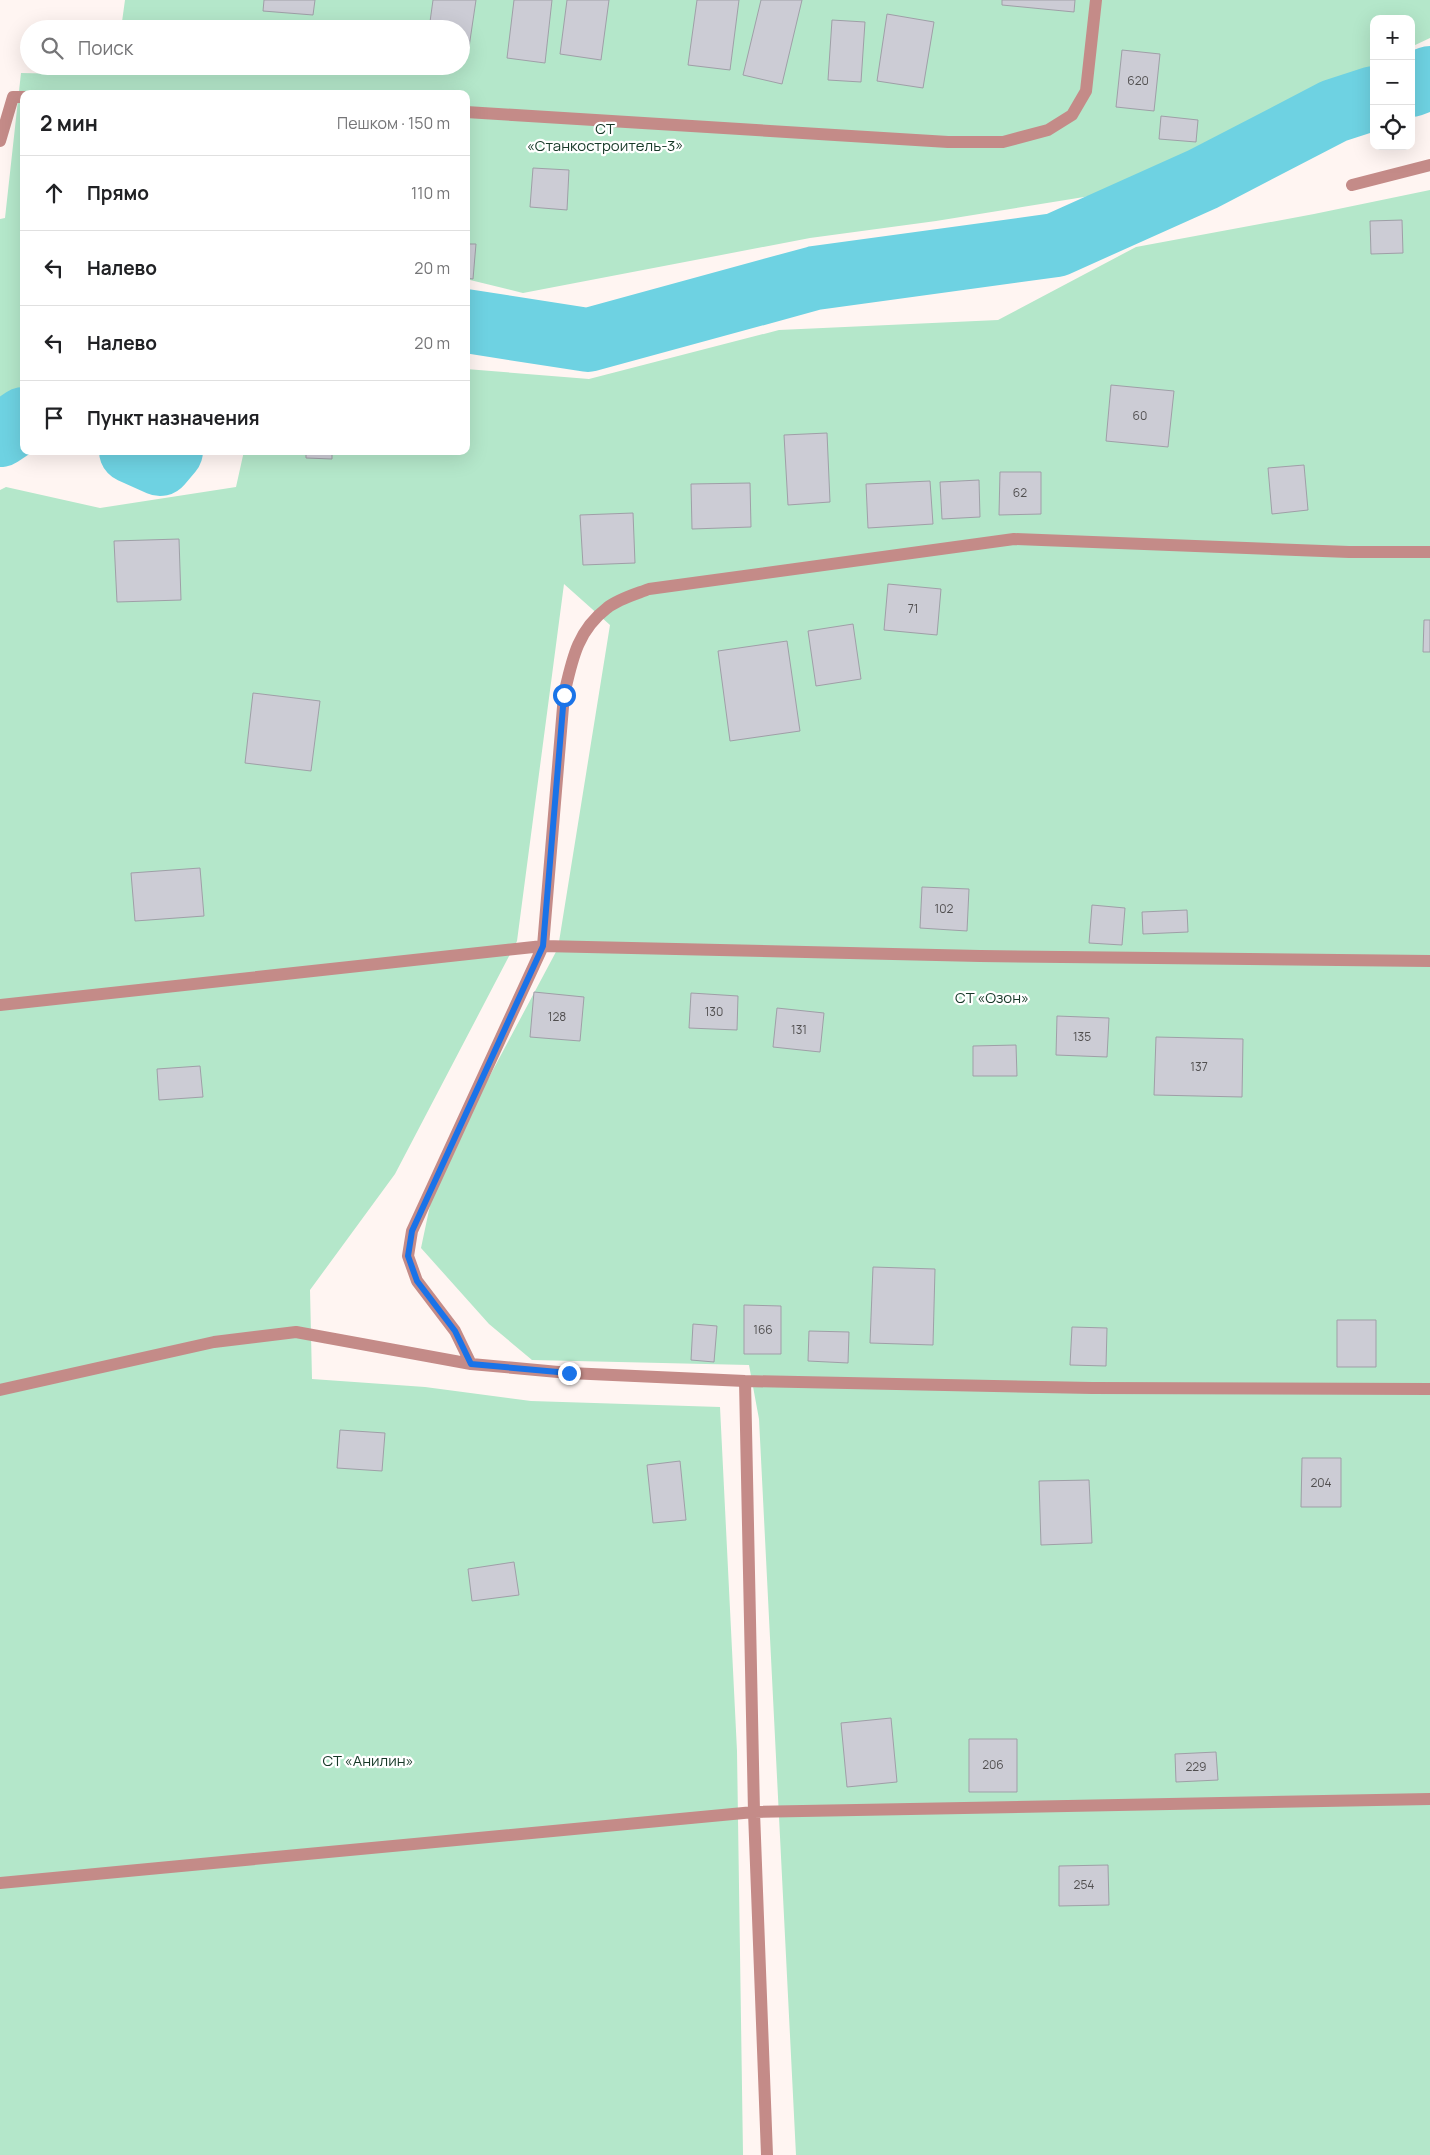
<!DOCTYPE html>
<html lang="ru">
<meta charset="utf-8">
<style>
:root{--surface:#fff;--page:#f2f2f2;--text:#202124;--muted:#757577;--line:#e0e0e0}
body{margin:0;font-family:Manrope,sans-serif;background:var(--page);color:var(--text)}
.controls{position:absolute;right:15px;top:15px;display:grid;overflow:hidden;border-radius:10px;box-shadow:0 5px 20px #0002}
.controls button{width:45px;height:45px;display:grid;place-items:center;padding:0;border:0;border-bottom:1px solid var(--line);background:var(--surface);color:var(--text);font:25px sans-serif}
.stop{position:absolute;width:15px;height:15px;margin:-11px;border:4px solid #1a73e8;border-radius:50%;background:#fff}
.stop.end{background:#1a73e8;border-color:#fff;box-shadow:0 1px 5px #0008}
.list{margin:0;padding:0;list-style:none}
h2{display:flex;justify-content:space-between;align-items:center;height:65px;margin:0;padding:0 20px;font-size:21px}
h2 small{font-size:16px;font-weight:400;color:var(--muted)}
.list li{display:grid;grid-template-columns:32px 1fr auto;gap:15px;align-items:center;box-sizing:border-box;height:75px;padding:0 20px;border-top:1px solid var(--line)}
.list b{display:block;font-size:19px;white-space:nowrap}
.list em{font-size:16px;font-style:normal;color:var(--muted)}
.icon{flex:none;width:28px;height:28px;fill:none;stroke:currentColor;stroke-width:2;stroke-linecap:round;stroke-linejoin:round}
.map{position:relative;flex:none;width:1430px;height:2155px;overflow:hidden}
.search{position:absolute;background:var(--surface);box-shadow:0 5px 20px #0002;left:20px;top:20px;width:450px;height:55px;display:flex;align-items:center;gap:12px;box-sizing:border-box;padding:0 18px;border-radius:28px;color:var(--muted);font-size:19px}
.panel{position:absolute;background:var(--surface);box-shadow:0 5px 20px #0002;left:20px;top:90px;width:450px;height:365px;border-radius:10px}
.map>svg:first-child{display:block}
.green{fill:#b4e7ca}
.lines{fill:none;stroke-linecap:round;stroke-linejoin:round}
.river{stroke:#6ed2e2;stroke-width:64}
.building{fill:#ccccd5;stroke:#9f9fa7}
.service{stroke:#c48b88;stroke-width:12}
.minor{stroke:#c48b88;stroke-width:12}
.route{stroke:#1a73e8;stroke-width:6}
.labels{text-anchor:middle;stroke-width:4.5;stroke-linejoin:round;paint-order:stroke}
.number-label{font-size:12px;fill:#514f50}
.park-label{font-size:15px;fill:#163827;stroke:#fff}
</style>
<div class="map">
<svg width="1430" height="2155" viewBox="0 0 1430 2155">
<rect width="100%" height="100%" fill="#fff5f2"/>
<path class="green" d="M125 0H1430V38L1411 47V19H1374V65L1115 192 936 221 810 238 523 293 466 279V94H24V393L0 399V219L5 218 21 73 115 75 116 66H461V29H121Z
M1430 190V2155H796L759 1419 749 1365 532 1360 489 1324 421 1248 436 1177 558 948 610 625 564 584 517 941 395 1174 310 1290 312 1379 425 1387 531 1401 720 1407 737 1751 743 2155H0V490L6 487 100 508 236 487 244 451H466V369L589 379 779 330 998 320 1136 247 1314 214Z"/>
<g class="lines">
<path class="river" d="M1411 85 1430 78
M466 321 588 340 815 278 1056 245 1203 179 1334 111 1374 98
M0 435 24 419
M131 451 160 464 171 451"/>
</g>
<path class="building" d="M264 0H315L313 15 263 11Z
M433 0H476L468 54 461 53V29H429Z
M514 0H552L545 63 507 58Z
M567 0H609L601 60 560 54Z
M697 0H739L730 70 688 65Z
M761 0H802L782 84 743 75Z
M1002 0H1075L1074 12 1002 5Z
M887 14 934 22 923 88 877 81Z
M832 20 865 22 861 82 828 80Z
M1122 50 1160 54 1154 111 1116 107Z
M1161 116 1198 120 1196 142 1159 139Z
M533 168 569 170 567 210 530 207Z
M1402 220 1403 253 1371 254 1370 221Z
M466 244H476L473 279 466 278Z
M1111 385 1174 391 1168 447 1106 441Z
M827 433 830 502 788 505 784 435Z
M306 451H332V459L306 458Z
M1304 465 1308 510 1272 514 1268 468Z
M1000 472H1041V514L999 515Z
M979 480 980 517 942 519 940 482Z
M930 481 933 524 868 528 866 484Z
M750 483 751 527 692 529 691 484Z
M633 513 635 563 583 565 580 515Z
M179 539 181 600 117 602 114 541Z
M888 584 941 589 937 635 884 630Z
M1424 620H1430V652H1423Z
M853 624 861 679 816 686 808 631Z
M787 641 800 731 730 741 718 651Z
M253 693 320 701 311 771 245 763Z
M200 868 204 916 135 921 131 873Z
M922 887 969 889 967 931 920 928Z
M1092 905 1125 908 1122 945 1089 943Z
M1187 910 1188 932 1143 934 1142 912Z
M534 992 584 997 580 1041 530 1037Z
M691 993 738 996 737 1030 689 1028Z
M777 1008 824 1013 820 1052 773 1047Z
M1057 1016 1109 1018 1107 1057 1056 1055Z
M1156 1037 1243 1039 1242 1097 1154 1095Z
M1016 1045 1017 1076H973V1046Z
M200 1066 203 1097 159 1100 157 1069Z
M873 1267 935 1269 933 1345 870 1343Z
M744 1305 781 1306V1354H744Z
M1337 1320H1376V1367H1337Z
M693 1324 717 1326 714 1362 691 1360Z
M1072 1327 1107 1328 1106 1366 1070 1365Z
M809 1331 849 1332 848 1363 808 1361Z
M340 1430 385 1433 382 1471 337 1468Z
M1302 1458H1341V1507H1301Z
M680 1461 686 1520 653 1523 647 1465Z
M1089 1480 1092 1543 1041 1545 1039 1481Z
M514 1562 519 1595 472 1601 468 1569Z
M891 1718 897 1782 847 1787 841 1723Z
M969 1739H1017V1792H969Z
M1216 1752 1218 1780 1176 1782 1175 1754Z
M1108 1865 1109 1905 1059 1906V1866Z"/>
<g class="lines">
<path class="service" d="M466 112 948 142H1003L1048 130 1072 115 1086 91 1096 0
M0 141 13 97H24"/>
<path class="minor" d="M1352 185 1430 165
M0 1005 543 946 980 956 1430 961
M471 1364 455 1331 417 1281 408 1256 412 1231 543 946 564 695C572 660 577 631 607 608 618 599 636 594 649 589L1014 539 1349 552H1430
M745 1381 754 1812 767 2155
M0 1390 214 1342 296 1332 471 1364 569 1373 745 1381 1092 1388 1430 1389
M0 1883 754 1812 1430 1799"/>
</g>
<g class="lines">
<path class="route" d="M564 695 543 946 412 1231 408 1256 417 1281 455 1331 471 1364 569 1373"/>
</g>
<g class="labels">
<g class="number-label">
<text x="1138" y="85">620</text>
<text x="1140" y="420">60</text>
<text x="1020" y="497">62</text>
<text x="913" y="613">71</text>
<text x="944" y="913">102</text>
<text x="714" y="1016">130</text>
<text x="557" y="1021">128</text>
<text x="799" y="1034">131</text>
<text x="1082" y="1041">135</text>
<text x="1199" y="1071">137</text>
<text x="763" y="1334">166</text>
<text x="1321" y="1487">204</text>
<text x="993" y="1769">206</text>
<text x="1196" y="1771">229</text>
<text x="1084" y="1889">254</text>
</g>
<g class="park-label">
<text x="605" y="134">СТ<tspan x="605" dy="17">«Станкостроитель-3»</tspan></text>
<text x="992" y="1003">СТ «Озон»</text>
<text x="368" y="1766">СТ «Анилин»</text>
</g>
</g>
</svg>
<div class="controls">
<button>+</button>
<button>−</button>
<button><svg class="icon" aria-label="locate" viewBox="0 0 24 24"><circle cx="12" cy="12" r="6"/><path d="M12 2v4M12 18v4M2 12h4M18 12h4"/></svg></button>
</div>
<div class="stop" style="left:564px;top:695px"></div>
<div class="stop end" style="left:569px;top:1373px"></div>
<div class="search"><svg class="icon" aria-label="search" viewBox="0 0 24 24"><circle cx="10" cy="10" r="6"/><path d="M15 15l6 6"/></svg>Поиск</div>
<section class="panel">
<h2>2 мин<small>Пешком · 150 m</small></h2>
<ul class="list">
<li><svg class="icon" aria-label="ahead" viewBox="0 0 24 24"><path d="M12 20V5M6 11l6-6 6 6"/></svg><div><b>Прямо</b></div><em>110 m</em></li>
<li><svg class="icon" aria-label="left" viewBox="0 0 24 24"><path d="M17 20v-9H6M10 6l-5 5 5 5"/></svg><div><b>Налево</b></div><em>20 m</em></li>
<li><svg class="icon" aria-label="left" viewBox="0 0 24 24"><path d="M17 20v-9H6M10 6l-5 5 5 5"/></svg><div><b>Налево</b></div><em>20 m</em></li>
<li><svg class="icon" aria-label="arrive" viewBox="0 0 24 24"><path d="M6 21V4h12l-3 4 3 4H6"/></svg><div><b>Пункт назначения</b></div></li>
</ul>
</section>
</div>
